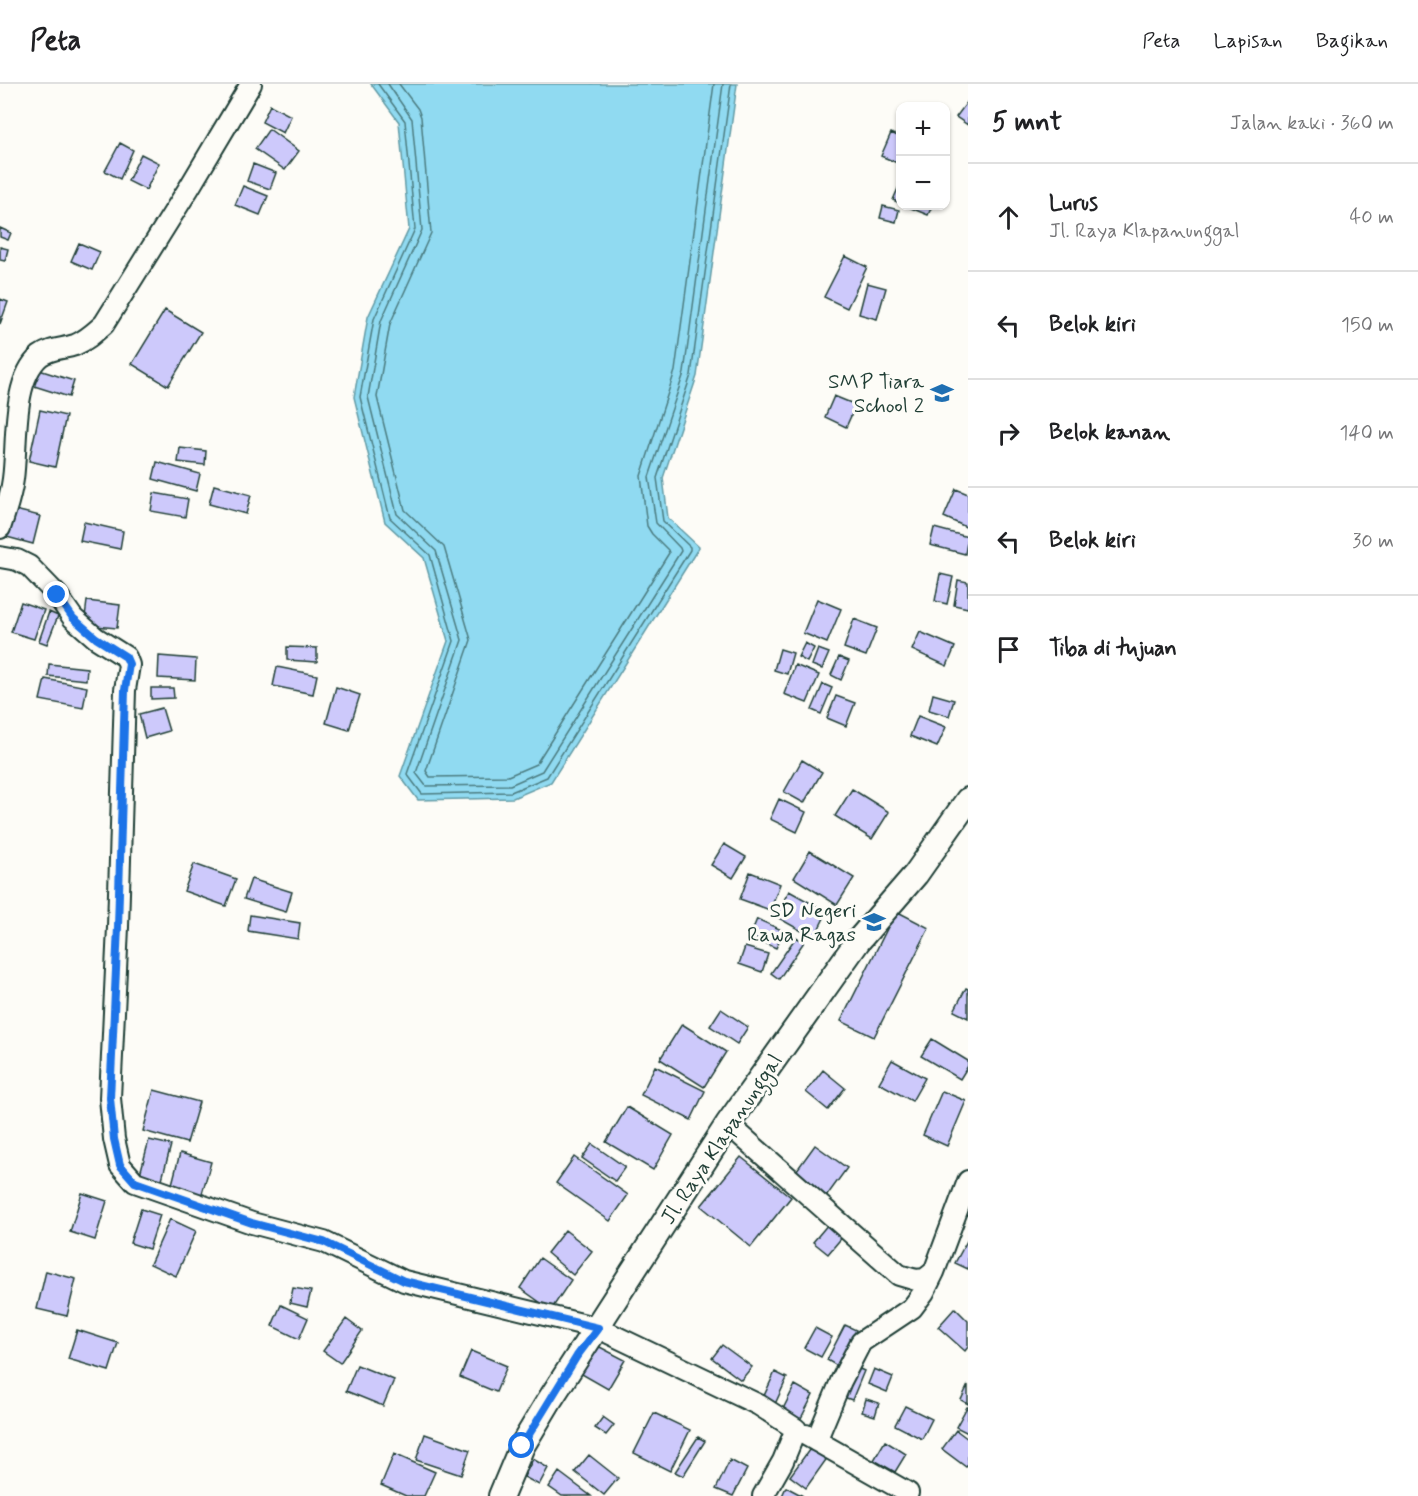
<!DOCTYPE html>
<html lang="id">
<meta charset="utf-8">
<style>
:root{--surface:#fff;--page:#f2f2f2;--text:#202124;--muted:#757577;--line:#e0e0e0}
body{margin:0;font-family:Mynerve,sans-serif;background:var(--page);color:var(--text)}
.controls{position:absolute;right:18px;top:18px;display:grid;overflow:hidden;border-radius:12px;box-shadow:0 2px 4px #0004}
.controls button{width:54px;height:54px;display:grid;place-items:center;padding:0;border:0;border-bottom:2px solid var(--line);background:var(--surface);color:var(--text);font:30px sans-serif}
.stop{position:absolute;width:18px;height:18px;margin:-14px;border:4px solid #1a73e8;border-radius:50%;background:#fff}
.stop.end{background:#1a73e8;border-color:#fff;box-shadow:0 2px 6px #0008}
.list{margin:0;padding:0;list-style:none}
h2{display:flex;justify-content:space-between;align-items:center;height:78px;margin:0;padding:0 24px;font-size:26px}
h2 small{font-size:20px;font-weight:400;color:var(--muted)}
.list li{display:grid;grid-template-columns:39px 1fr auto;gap:18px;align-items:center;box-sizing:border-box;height:108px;padding:0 24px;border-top:2px solid var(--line)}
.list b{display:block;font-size:22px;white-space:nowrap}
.list p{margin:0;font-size:20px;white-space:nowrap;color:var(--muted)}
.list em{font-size:20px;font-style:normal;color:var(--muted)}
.icon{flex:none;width:33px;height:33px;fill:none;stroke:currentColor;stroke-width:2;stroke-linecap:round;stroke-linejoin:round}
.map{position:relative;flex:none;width:968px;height:1412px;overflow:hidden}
header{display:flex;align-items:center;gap:36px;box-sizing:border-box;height:84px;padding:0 30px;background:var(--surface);border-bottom:2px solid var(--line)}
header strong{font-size:28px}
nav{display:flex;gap:33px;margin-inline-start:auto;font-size:21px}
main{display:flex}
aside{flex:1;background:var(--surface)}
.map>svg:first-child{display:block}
.water{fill:#90daf1;stroke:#639ba5;stroke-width:1.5}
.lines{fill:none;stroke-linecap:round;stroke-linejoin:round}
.shore{stroke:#4c7c80;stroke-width:1.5}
.building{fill:#cdc9fb;stroke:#1f3d34;stroke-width:1.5}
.minor-casing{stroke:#1f3d34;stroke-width:24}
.tertiary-casing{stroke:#1f3d34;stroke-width:28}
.minor{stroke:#fdfcf7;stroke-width:20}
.tertiary{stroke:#fdfcf7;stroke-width:24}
.route{stroke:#1a73e8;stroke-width:8}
.labels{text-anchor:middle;stroke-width:6;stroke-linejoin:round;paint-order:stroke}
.poi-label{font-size:21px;fill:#1f3d34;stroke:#fdfcf7;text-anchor:end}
.street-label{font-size:21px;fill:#1f3d34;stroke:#fdfcf7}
</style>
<header>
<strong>Peta</strong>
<nav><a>Peta</a><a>Lapisan</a><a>Bagikan</a></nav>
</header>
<main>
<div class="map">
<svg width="968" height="1412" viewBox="0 0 968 1412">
<rect width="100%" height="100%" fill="#fdfcf7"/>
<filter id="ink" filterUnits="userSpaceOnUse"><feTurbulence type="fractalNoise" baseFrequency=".0167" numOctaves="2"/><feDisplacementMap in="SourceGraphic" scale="12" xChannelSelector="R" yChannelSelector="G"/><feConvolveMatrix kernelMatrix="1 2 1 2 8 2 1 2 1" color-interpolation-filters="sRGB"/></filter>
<g filter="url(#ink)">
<path class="water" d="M371 0H737L697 292 663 394 668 434 699 463 551 698 513 714 418 716 400 692 448 557 424 474 385 438 354 313 368 233 409 145 399 38Z"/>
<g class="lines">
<path class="shore" d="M378 0 405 37 415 145 374 235 360 313 390 434 430 471 454 557 407 690 422 710 511 708 547 693 690 466V463L663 437 657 394 691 291 731 0
M388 0 412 35 422 146 381 237 368 313 397 430 436 467 462 556 416 689 426 702 510 701 542 687 681 467 680 464 656 439 649 393 684 289 723 0
M399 0 418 25 421 33 431 149 390 240 377 313 405 426 444 463 471 556 426 687 430 693 508 692 536 680 669 469 668 466 652 450 647 442 641 392 675 287 714 0"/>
</g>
<path class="building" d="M968 17V41L956 33Z
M270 21 291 32 283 49 262 38Z
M269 45 299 67 285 86 255 65Z
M891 49 900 53V80L881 72Z
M120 59 133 66 120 95 105 87Z
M141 70 159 79 146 106 128 97Z
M253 80 276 89 270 105 247 97Z
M900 100V119L893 116Z
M243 102 268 112 260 131 235 121Z
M883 122 899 126 896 138 880 134Z
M906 122H932L928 131Z
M0 144 11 149 8 156 0 153Z
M79 159 100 168 92 186 71 177Z
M0 163 8 165 5 177 0 176Z
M845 172 867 183 847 224 824 213Z
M867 199 886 204 877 235 859 230Z
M0 215 8 218 0 240Z
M165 226 201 248 168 302 132 280Z
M36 285 74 297 69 313 31 301Z
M834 312 856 321 846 343 825 333Z
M40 326 66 332 55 383 29 377Z
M180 364 206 367 205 381 178 378Z
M157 378 200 390 196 407 153 395Z
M214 401 251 411 246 430 209 420Z
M956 405 968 410V444L944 433Z
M154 409 188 415 185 433 151 427Z
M11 425 40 432 33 460 3 452Z
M84 438 123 447 120 465 80 457Z
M934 444 968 453 965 470 930 461Z
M940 490 953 493 947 520 935 517Z
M958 496 968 498V524L954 521Z
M817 515 841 525 827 559 803 549Z
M87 517 120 521 117 544 84 541Z
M21 518 44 526 34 555 11 548Z
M49 528 58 532 47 560 39 557Z
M854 535 877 544 866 572 844 564Z
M920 548 955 563 947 582 912 566Z
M805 559 814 564 807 578 798 573Z
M287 563 317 564V578L287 576Z
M780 565 793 569 787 590 774 586Z
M818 565 829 569 822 585 812 581Z
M159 572 196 575 195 596 158 594Z
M839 573 849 577 841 596 831 591Z
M49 580 87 584 86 596 48 592Z
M795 581 819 591 807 619 784 610Z
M277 583 317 591 313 610 273 602Z
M45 595 87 603 83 624 40 616Z
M823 600 832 604 821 630 812 626Z
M336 603 360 611 349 646 326 639Z
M151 604H173L174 614 151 615Z
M933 610 954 616 949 632 929 626Z
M836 612 855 619 846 642 827 634Z
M162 624 169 647 145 654 139 630Z
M918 632 946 643 937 663 910 652Z
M802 676 822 688 804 719 784 708Z
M852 705 889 728 872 755 835 732Z
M779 715 806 728 797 748 770 735Z
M724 760 746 773 733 794 711 781Z
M810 767 854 794 837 821 794 794Z
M194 780 236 795 226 822 184 807Z
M750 788 780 800 770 826 740 815Z
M251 795 292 808 286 828 244 815Z
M789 807 827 828 814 854 775 832Z
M896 827 929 844 874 953 841 937Z
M250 831 300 839 298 855 248 847Z
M757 835 784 847 776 864 750 852Z
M796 853 804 858 779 895 771 889Z
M745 863 768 870 762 888 739 880Z
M966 904 968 905V934L954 927Z
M721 925 748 943 737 960 710 942Z
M682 940 726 968 704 1003 660 975Z
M932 955 968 977V982L960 995 921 972Z
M892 976 925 994 912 1017 879 999Z
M655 982 705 1007 691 1036 641 1011Z
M823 986 845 1004 828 1026 806 1008Z
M154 1006 199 1018 187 1059 143 1047Z
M942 1007 966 1017 947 1062 923 1051Z
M627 1023 673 1051 653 1086 606 1058Z
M149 1056 171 1061 162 1095 140 1090Z
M592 1060 625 1083 615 1097 582 1074Z
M815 1061 847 1084 826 1113 794 1090Z
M180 1069 211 1078 201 1113 171 1104Z
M574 1073 628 1111 610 1137 556 1099Z
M741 1073 791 1113 751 1163 701 1122Z
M82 1109 107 1117 95 1156 70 1148Z
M141 1125 160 1131 149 1165 130 1159Z
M170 1135 196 1147 176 1192 150 1180Z
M829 1139 844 1151 828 1170 813 1158Z
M565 1146 592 1167 573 1191 547 1169Z
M968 1155V1185L955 1179Z
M540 1174 571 1196 551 1226 520 1204Z
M46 1187 76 1195 67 1232 37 1225Z
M293 1204 311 1207 307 1223 290 1219Z
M281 1221 308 1234 299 1255 272 1242Z
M955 1224 968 1237V1263L965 1267 938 1243Z
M346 1235 362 1247 340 1279 323 1267Z
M845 1241 856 1246 837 1282 827 1276Z
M815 1244 832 1253 821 1273 804 1264Z
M77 1246 118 1259 109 1287 68 1275Z
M596 1261 625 1276 608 1305 580 1289Z
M722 1261 752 1283 741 1296 712 1274Z
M471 1267 507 1282 496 1308 460 1293Z
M357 1281 394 1296 383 1322 346 1307Z
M853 1282 864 1287 852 1316 841 1312Z
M874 1285 893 1293 887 1308 868 1300Z
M775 1288 787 1294 775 1320 763 1314Z
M795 1301 813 1311 799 1338 781 1329Z
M968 1301V1320L961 1316Z
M866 1315 879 1319 875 1332 862 1328Z
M905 1322 932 1335 922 1355 895 1341Z
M967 1323H968V1349L956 1343Z
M654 1329 690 1346 670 1387 634 1369Z
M603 1333 614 1341 606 1351 595 1344Z
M956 1346 968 1355V1381L966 1383 942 1365Z
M425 1350 470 1366 461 1391 416 1376Z
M698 1353 705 1357 683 1392 675 1388Z
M885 1357 906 1370 895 1388 874 1376Z
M812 1362 828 1373 806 1404 790 1392Z
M394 1370 435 1388 424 1412H406L381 1401Z
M589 1371 618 1394 604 1411 575 1388Z
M533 1375 548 1384 539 1401 524 1393Z
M730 1376 747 1385 733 1412 716 1405Z
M559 1388 591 1412H562L549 1403Z
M786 1403 803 1412H782Z"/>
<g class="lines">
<g class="minor-casing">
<path id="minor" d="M0 444C5 428 11 412 13 395 18 360 11 297 40 272 51 264 63 265 75 261 87 256 95 248 104 240L189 104 251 0
M0 473 17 476 29 482 57 511 73 534 96 554 126 573 129 581 125 606 118 843 110 1014 114 1055 120 1081 135 1098 252 1139 324 1158 404 1197 598 1244 759 1321 796 1345 783 1377 763 1412
M728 1040 899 1191 916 1196 925 1195 934 1188 968 1097
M806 1351 908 1409
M816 1357 841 1297 861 1258 912 1224 924 1208 934 1188"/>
</g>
<g class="tertiary-casing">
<path id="tertiary" d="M501 1412 522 1362 549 1317 728 1040 858 857 916 790 968 716"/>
</g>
<use href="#minor" class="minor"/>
<use href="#tertiary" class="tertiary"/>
</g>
</g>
<g class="lines" filter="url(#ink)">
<path class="route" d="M57 511 73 534 96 554 126 573 129 580 125 606 118 843 110 1014 114 1055 120 1081 135 1098 252 1139 324 1158 404 1197 598 1244 577 1272 522 1362"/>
</g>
<defs>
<g id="school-bare" transform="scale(1.8)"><path d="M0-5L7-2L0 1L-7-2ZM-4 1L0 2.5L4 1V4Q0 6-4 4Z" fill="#1f6fb2" stroke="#fdfcf7" stroke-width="2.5" paint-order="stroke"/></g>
</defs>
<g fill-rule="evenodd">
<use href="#school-bare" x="942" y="309"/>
<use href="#school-bare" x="874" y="838"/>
</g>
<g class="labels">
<g class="poi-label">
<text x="924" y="304">SMP Tiara<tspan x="924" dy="24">School 2</tspan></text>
<text x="856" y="833">SD Negeri<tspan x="856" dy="24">Rawa Ragas</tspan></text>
</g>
<g class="street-label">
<text transform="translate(721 1055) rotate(-56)" y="7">Jl. Raya Klapanunggal</text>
</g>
</g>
</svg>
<div class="controls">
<button>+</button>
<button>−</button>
</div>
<div class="stop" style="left:522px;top:1362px"></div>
<div class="stop end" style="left:57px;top:511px"></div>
</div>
<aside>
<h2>5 mnt<small>Jalan kaki · 360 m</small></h2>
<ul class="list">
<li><svg class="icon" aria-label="ahead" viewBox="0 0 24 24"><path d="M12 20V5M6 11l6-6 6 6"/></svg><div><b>Lurus</b><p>Jl. Raya Klapanunggal</p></div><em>40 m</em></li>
<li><svg class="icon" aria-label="left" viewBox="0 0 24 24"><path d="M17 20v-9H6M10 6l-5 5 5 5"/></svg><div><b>Belok kiri</b></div><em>150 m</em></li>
<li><svg class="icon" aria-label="right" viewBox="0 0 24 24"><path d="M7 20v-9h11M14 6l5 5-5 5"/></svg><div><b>Belok kanan</b></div><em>140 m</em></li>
<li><svg class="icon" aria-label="left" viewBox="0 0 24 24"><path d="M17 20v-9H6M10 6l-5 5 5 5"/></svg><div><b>Belok kiri</b></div><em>30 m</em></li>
<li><svg class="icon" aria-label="arrive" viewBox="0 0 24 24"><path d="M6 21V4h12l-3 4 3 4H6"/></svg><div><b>Tiba di tujuan</b></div></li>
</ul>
</aside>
</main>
